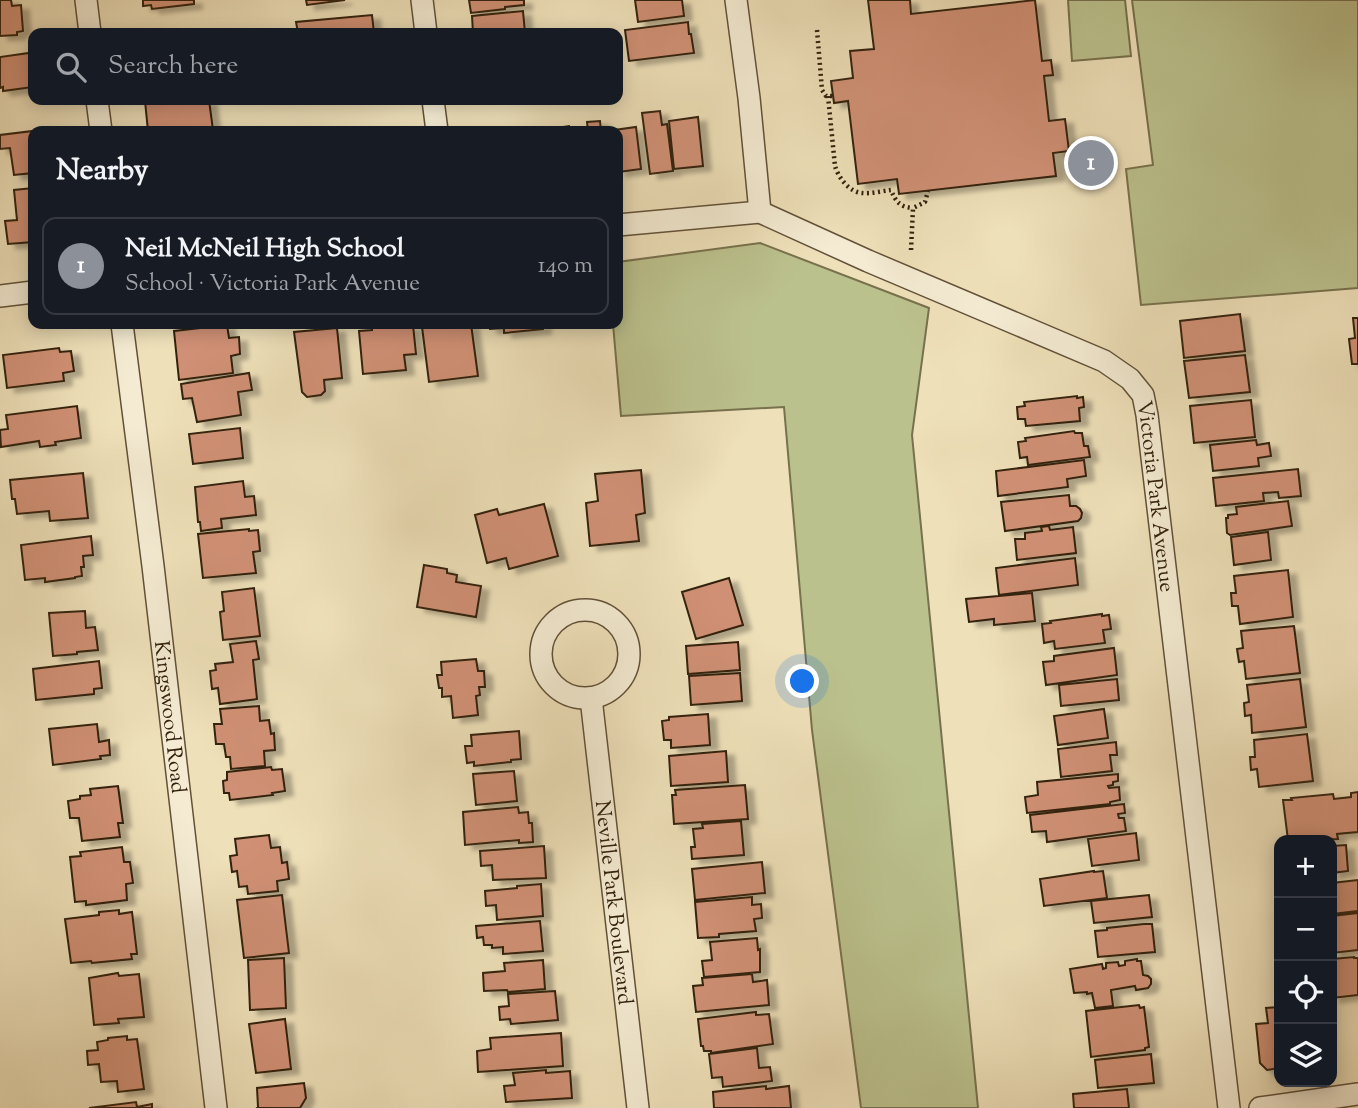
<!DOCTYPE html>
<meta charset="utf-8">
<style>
:root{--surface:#171b24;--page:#20242c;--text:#f1f3f6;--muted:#9ea1a6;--line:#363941;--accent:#8c9099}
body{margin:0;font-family:"Sorts Mill Goudy",serif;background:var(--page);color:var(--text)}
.controls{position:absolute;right:21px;bottom:21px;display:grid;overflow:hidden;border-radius:14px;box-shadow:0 4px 18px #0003}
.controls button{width:63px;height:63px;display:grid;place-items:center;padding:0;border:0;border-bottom:2px solid var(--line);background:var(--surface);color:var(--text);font:35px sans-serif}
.you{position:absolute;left:803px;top:682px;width:24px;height:24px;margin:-18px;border:5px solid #fff;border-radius:50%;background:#1a73e8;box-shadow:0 0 0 10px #1a73e833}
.badge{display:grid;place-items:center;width:46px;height:46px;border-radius:50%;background:var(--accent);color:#fff;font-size:23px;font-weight:700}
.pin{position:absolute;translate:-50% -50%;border:4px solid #fff;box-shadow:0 2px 7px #0006}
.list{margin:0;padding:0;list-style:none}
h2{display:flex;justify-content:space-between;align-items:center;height:91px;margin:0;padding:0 28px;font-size:30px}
h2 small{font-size:23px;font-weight:400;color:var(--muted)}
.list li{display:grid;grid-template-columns:46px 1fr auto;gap:21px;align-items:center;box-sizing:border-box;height:98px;margin:0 14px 14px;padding:0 14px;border:2px solid var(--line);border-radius:14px}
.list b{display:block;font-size:26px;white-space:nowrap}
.list p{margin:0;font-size:23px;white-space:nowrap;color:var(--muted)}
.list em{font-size:23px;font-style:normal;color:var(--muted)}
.icon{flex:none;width:38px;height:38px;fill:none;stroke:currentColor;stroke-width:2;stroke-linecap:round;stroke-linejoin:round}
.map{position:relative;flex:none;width:1358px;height:1108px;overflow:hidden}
.search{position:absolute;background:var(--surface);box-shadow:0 4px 18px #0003;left:28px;top:28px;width:595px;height:77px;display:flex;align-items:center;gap:18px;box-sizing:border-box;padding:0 24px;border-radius:14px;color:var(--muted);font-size:26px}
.panel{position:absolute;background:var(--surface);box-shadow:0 4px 18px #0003;left:28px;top:126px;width:595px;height:203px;border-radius:14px}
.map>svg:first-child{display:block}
.green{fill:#bbc18d;stroke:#77714d;stroke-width:2}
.building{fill:#d09074;stroke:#33210d;stroke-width:2;filter:url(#shadow)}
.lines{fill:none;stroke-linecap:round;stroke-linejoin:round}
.minor-casing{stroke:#625138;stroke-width:24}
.path{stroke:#33210d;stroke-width:4.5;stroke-dasharray:2 3.5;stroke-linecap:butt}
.minor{stroke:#f4ebd2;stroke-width:21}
.labels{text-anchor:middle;stroke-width:5;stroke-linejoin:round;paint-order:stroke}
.street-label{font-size:21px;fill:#33210d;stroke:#f4ebd2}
</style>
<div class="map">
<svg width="1358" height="1108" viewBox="0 0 1358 1108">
<defs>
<filter id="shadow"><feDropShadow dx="8" dy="4.5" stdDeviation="2" flood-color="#0004"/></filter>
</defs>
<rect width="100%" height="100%" fill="#eee0b9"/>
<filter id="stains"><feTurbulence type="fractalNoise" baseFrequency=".00286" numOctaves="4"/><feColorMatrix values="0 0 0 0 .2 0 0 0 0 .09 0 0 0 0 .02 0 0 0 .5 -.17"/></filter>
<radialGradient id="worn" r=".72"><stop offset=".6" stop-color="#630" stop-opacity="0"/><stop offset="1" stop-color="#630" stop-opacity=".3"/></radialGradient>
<path class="green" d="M1068 0H1125L1131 56 1072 61Z
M1132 0H1358V288L1141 305 1126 169 1153 165Z
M760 243 929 308 912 435 978 1108H861L812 730 784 407 621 416 613 324H618V262Z"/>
<path class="building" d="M0 0H11L12 6 21 5 23 31 17 32V35L0 36Z
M143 0H194V4L152 9 151 5 143 6Z
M306 0H345L307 5Z
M469 0H524V5L505 7V9L471 13Z
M635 0H682L684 16 638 22Z
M868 0H910L911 14 1035 0 1042 61 1051 60 1053 75 1044 76 1049 121 1065 119 1069 151 1053 153 1056 176 899 194 897 179 858 184 848 101 834 103 831 81 853 78 850 51 874 49Z
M523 11 525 33H473L472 16Z
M372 15 374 33H298L296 22Z
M688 22 689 34H691L694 53 629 61 625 30Z
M29 53 33 87 3 91V87L0 88V57Z
M157 100H209L213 130 148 131 145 101Z
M660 111 662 125 667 124 673 171 650 174 642 113Z
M698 117 703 166 674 169 669 121Z
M600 121 601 131H603H588L587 122Z
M569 126 570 131H548V129Z
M508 127V131H479V130Z
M636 127 641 169 618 172V131H607Z
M33 131V173L14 175 10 148 0 149V135Z
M33 188V242L8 244 5 221 17 220 14 190Z
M1240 314 1245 351 1184 358 1180 321Z
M1353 318H1358V364H1352L1349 339 1355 338Z
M391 324H400V326L413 325 416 354 404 355 406 370 363 374 359 331 372 330V325Z
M446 324H471L478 376 429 382 422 327Z
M489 324H543V329L504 333V328L490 329Z
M227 325 229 338 239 337 240 354 231 356 233 373 179 380 174 331Z
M337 328 342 378 324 380 325 391 321 395 307 397 302 392 294 332Z
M59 348 60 352 71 351 74 371 63 373 64 381 7 388 3 355Z
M1245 355 1250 392 1189 398 1184 361Z
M249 373 252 390 238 392 241 415 197 422 192 398 183 399 181 384Z
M1077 396V398L1083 397 1084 407 1079 408 1080 421 1026 426 1025 419H1018L1017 407 1025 406 1024 402Z
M1251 400 1255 437 1194 443 1190 406Z
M77 406 81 438 55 442 56 445 40 447 39 441 1 447 0 430 8 429 6 415Z
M240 428 243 458 193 464 189 434Z
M1074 431 1075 433H1082L1084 446H1088L1090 457 1028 465 1027 457 1020 458 1018 442 1026 441 1025 438Z
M1256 440 1257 445 1269 443 1271 456 1258 458 1259 466 1213 471 1210 445Z
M1084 460 1086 476 1067 479 1068 487 998 496 996 471Z
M1298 469 1301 496 1279 498 1278 492 1263 493 1264 501 1216 506 1213 478Z
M641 470 645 513 636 515 639 541 590 546 586 503 598 501 595 474Z
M83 473 88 518 50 521 49 511 17 514 15 499H12L10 480Z
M243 481 245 497 254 496 256 515 221 519 222 528 201 531 200 522H198L195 487Z
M1069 495 1070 506H1076L1080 509 1082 513 1081 518 1078 521 1005 531 1001 502Z
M1288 501 1292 526 1230 535 1227 533 1226 518H1228V515L1237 514 1236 507Z
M544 504 558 556 509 569 506 558 487 563 475 515 497 509 499 515Z
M1049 526 1050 530 1073 527 1076 553 1017 560 1015 539H1025V533L1042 531 1041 527Z
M249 529V531L258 530 260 551 253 552 256 573 203 578 198 534Z
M1268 532 1271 560 1234 565 1231 537Z
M91 536 93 555 83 556 84 567H81L82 576 75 577V578L45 582V578L25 580 21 545Z
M1075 558 1078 585 999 595 996 568Z
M424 565 447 569V573L457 575 456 582 481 586 476 617 417 607Z
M1288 570 1293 617 1240 624 1238 606H1232L1231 593H1236L1234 576Z
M729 578 743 625 696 639 682 592Z
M254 588 260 636 223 640 220 612 224 611 222 592Z
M1032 593 1035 621 994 625V619L969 622 966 599Z
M85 611 86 628 95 627 98 650 77 652V654L53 656 49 613Z
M1102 614V616L1109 615 1111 629 1103 630 1105 643 1055 649 1054 641 1044 643 1042 624 1051 623 1050 621Z
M1294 626 1300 673 1246 679 1244 661 1239 662 1237 649 1243 648 1241 631Z
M256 641 259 659 253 660 257 699 220 704 218 688 212 689 210 671 216 670 215 664 233 662 230 644Z
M738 642 740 670 688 674 686 646Z
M1114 648 1117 675 1046 685 1043 662 1054 661V656Z
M476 659 478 671H484L485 687H479L480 695 476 696 478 715 453 718 451 696 442 697V688H439L437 675H442L441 662Z
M99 661 102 688 94 689V694L36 700 33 669Z
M740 673 742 701 691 705 689 676Z
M1117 679 1119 700 1061 706 1059 685Z
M1300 679 1306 727 1252 733 1251 715 1245 716 1244 703 1249 702 1247 685Z
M259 706 260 721 269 720 271 734 274 733 275 750 264 751 265 766 231 769 230 757H226L224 744H216L214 724H222L220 709Z
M1104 709 1108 738 1058 745 1054 716Z
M708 714 710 745 671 748V740H664L662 721 669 720V717Z
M97 724 99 742 109 740 110 755 100 756 101 759 53 765 49 729Z
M519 731 521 759 511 760V762L474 766V762L467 763 465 746H472L471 735Z
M1307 734 1313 781 1259 787 1257 769 1251 770 1250 757H1255L1254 740Z
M1116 742 1117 755H1110L1112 771 1061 777 1058 749Z
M726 751 728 782 671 786 669 756Z
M271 767 272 770 282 769 285 791 272 793 273 795 230 800 229 793H224L223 781 227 780V772Z
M514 771 517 801 476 805 473 774Z
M1118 774V781L1113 782V785L1108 786 1109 788 1119 787 1120 800 1110 802V804L1027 813 1025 797 1038 795 1037 782Z
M745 785 748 819 674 824 672 795H676L675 790Z
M118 786 123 823H118L120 837 82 841 79 818H70L68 801 80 799V796L91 795 90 789Z
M1358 792V832L1337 834 1338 839 1288 840 1283 800H1292L1291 798 1333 794 1334 799 1351 797V793Z
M1124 804 1125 813 1118 814 1119 818H1124L1126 831 1047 842 1046 831 1032 832 1030 815Z
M518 807 519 813 528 812 529 823H532L533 842 519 843V840L465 845 463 812Z
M741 821 744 855 692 859 691 847H695L693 829 703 828 702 824Z
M1136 833 1139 860 1092 866 1088 839Z
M269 835 271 848 280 847 282 863 287 862 289 879 277 881 278 891 248 894 247 886 239 887 237 871 232 872 230 856 237 855 235 839Z
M1346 845 1348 871 1332 873V846Z
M544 846 546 878 493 880 492 865 481 866 480 851Z
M122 847 124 862H130L133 883 126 884 127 900 86 905V901L75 902 70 857 81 856 80 852Z
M762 862 765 893 695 900 692 869Z
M1094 871V872L1103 871 1107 898 1044 906 1040 879Z
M1358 880V911L1332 914V883Z
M541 884 543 916 497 920 496 905 486 906 485 891 517 888V886Z
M282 895 289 953 244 958 237 900Z
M1149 895 1152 917 1094 923 1091 901Z
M752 897V905L761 904 762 918 754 919 756 931 719 934V937L698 938 695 902Z
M119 910V914L132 912 137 954H131L132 959 92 963 91 961 71 963 65 919 99 915V912Z
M1358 913V950L1332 953V916Z
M540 921 543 951 503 954V947L492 948V945H484L483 937 477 938 476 926Z
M1144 924H1152L1155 952 1098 957 1095 931 1107 930V928Z
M757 938 758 950 760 949V972L704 977 702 961 712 960 710 942Z
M1354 957V958H1358V995L1332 998V959Z
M284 958 286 1008 250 1010 248 960Z
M1137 959V961H1141L1143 975 1148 976 1151 979V984L1148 988 1136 990 1135 986 1111 990 1113 1006 1095 1008 1092 993 1087 994V992L1074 993 1070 969 1102 964 1103 969 1106 968V963L1118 962 1119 966 1125 965V961Z
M543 960 545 989 508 992 507 990 484 991 483 973 505 971 504 963Z
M118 973 119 976 139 974 144 1017 118 1019 119 1023 94 1025 89 978Z
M752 974 753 982 767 980 769 1005 696 1012 693 986 703 985 702 978Z
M555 991 558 1020 511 1024 510 1019 500 1020 499 1007 509 1006 508 994Z
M1139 1005 1140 1008 1144 1007 1149 1047 1145 1048V1050L1091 1057 1086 1011Z
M1279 1007V1068L1267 1070 1260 1063 1256 1024 1268 1023 1266 1008Z
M756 1012V1015L769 1014 773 1044 711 1053V1051H704L703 1046H701L698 1019Z
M285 1019 291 1069 256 1073 249 1024Z
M561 1033 563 1066 478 1072 477 1051 491 1049 490 1038Z
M127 1036V1040L137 1039 144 1089 118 1092 117 1081 101 1082 99 1064 88 1065 87 1051 98 1050 97 1042 108 1040V1038Z
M757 1048 759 1068 770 1067 772 1081 723 1087 722 1077 712 1078 709 1054Z
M1151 1054 1154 1083 1098 1088 1095 1060Z
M546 1070V1073L570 1071 572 1098 506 1102 504 1086 515 1085 513 1073Z
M304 1083 306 1098 300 1108H257L258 1107 257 1088Z
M766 1086V1089L789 1086 791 1108H714L713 1092Z
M1127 1089 1129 1108H1074L1073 1094Z
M136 1102 137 1107 152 1104V1108H89Z"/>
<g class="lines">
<g class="minor-casing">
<g id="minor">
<path d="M86 0 90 33"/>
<path d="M422 0 426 33"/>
<path d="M736 0 749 98 760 212"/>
<path d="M97 100 101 131"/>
<path d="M433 100 437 131"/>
<path id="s1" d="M618 225 760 212 868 261 1104 361 1130 379 1143 395 1147 415 1229 1108"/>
<path d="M0 296 33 292"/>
<path id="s2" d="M122 324 153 566 216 1108"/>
<circle cx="585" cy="654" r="44"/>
<path id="s3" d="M591 698 638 1108"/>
<path d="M1260 1108 1358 1094"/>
</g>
</g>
<path class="path" d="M817 30 822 90 826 96H833
M828 96 835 166C838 177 849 192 862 193 871 194 882 191 891 190 896 202 900 207 913 208
M911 250 913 208 925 202 928 191"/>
<use href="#minor" class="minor"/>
</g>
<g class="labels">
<g class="street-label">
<text dy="7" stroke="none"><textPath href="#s1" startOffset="672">Victoria Park Avenue</textPath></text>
<text dy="7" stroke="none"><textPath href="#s2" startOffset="396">Kingswood Road</textPath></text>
<text dy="7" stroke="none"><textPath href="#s3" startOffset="206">Neville Park Boulevard</textPath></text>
</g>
</g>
<rect width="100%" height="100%" filter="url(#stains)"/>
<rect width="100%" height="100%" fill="url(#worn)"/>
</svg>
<div class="controls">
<button>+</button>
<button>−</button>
<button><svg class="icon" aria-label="locate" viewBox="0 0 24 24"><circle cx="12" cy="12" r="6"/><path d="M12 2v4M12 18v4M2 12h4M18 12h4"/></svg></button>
<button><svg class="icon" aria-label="layers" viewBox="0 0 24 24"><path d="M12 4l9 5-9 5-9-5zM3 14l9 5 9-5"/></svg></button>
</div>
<div class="you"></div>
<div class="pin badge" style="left:1091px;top:163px">1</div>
<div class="search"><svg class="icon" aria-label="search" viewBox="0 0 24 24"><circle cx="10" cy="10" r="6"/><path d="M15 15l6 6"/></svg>Search here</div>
<section class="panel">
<h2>Nearby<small></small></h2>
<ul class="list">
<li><span class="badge">1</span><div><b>Neil McNeil High School</b><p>School · Victoria Park Avenue</p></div><em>140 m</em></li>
</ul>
</section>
</div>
